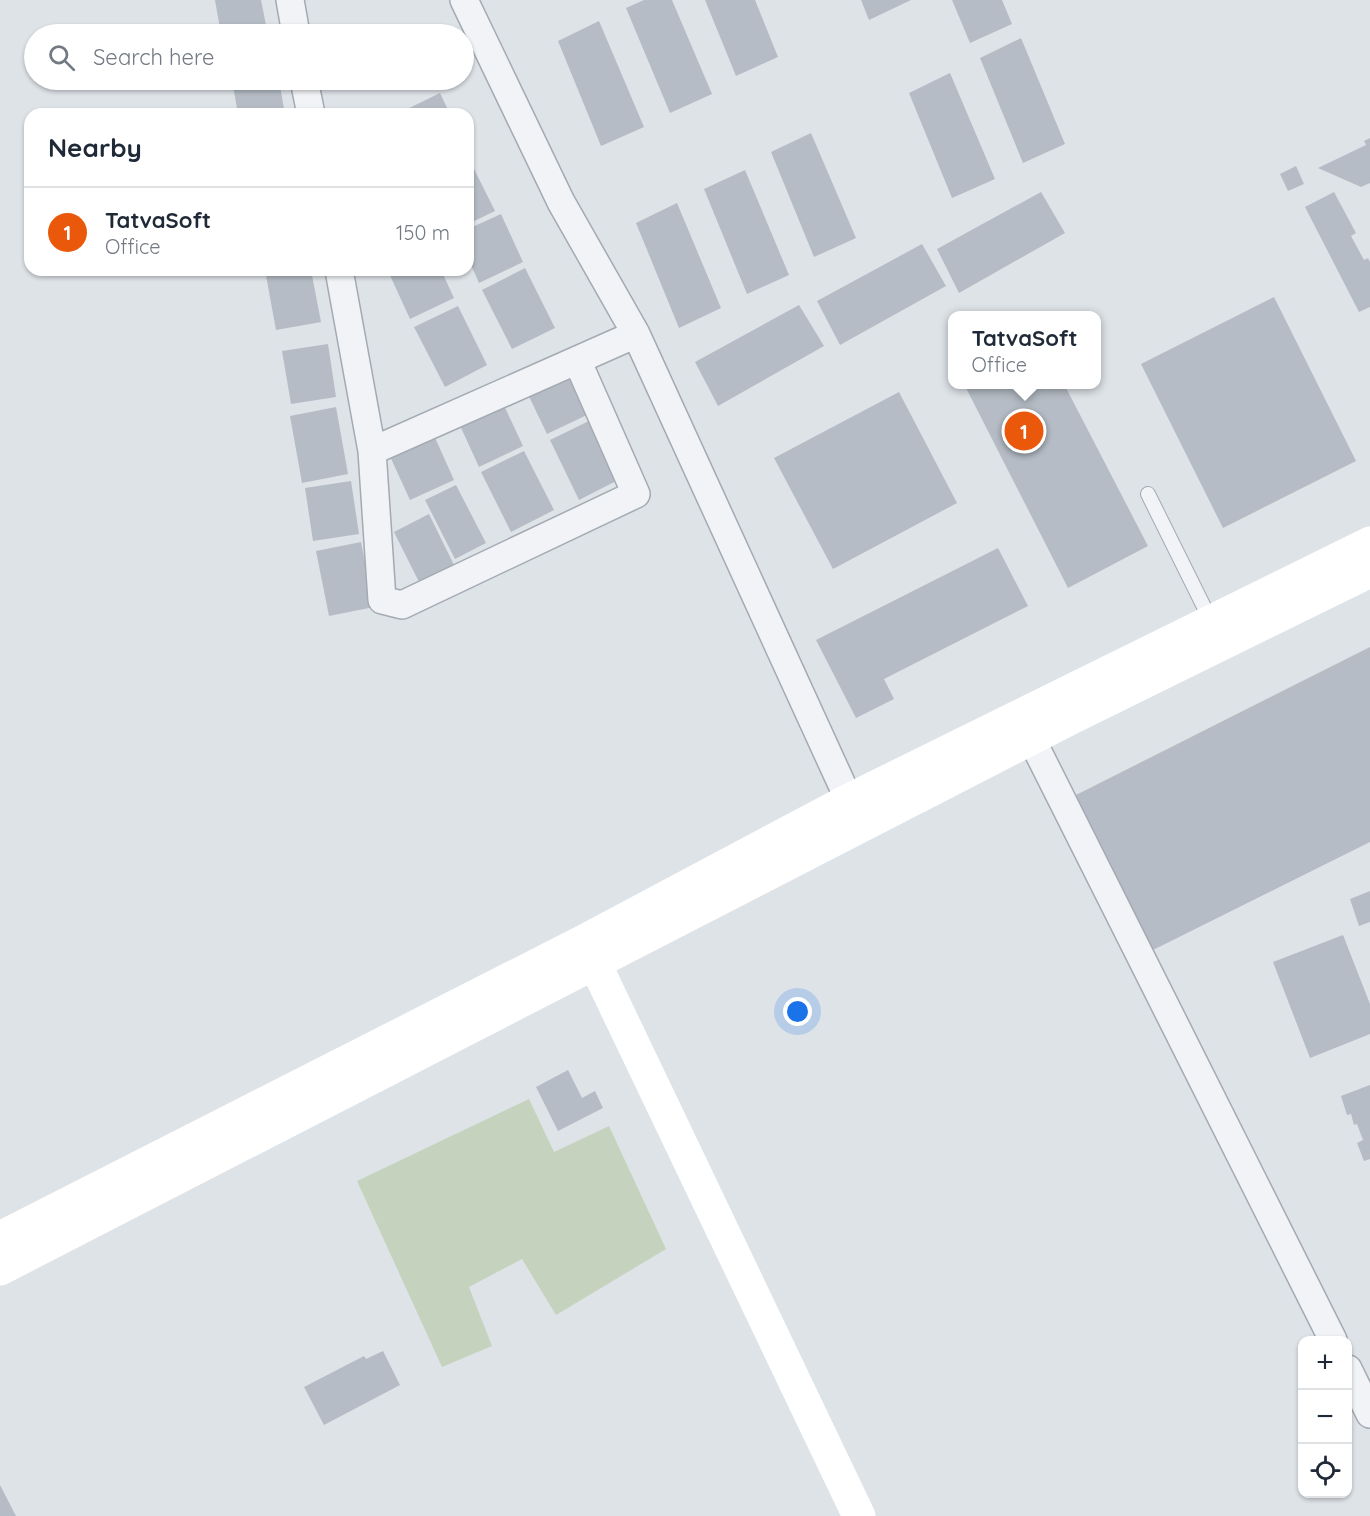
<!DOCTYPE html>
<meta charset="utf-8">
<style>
:root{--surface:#fff;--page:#f6f6f7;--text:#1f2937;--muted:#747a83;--line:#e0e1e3;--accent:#ea580c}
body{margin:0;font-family:Quicksand,sans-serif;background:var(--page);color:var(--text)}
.controls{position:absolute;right:18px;bottom:18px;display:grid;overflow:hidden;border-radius:12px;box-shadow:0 2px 4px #0004}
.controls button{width:54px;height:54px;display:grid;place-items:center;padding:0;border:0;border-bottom:2px solid var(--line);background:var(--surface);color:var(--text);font:30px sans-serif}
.you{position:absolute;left:798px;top:1012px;width:21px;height:21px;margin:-15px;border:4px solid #fff;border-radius:50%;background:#1a73e8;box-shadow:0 0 0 9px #1a73e833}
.badge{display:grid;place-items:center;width:39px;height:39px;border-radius:50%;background:var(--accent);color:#fff;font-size:20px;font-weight:700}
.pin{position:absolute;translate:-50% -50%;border:3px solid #fff;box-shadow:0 2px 6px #0006}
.popup{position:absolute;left:948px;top:311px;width:153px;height:78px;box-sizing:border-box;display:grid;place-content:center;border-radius:12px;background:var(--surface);filter:drop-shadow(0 2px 4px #0005);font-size:20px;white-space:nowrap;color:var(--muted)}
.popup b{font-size:22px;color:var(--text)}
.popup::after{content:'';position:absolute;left:50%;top:100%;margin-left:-12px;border:12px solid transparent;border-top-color:var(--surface)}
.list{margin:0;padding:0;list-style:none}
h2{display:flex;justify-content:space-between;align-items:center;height:78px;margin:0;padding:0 24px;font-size:26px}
h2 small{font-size:20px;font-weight:400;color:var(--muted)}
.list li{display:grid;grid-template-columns:39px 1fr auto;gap:18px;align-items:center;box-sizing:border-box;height:90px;padding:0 24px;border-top:2px solid var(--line)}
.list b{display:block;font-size:22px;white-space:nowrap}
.list p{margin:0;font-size:20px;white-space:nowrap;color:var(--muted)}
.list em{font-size:20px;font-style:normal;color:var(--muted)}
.icon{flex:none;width:33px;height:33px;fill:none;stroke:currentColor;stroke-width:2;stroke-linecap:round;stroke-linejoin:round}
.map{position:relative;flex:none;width:1370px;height:1516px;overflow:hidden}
.search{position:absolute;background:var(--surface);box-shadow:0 2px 4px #0004;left:24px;top:24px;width:450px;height:66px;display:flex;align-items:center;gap:15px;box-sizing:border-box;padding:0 21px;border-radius:33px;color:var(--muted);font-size:22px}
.panel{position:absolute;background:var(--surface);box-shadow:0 2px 4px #0004;left:24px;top:108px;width:450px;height:168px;border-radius:18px}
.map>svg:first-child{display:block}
.green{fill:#c5d3be}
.building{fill:#b5bcc5}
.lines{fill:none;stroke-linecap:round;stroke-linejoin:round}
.lane-casing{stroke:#a3aab2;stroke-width:16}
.street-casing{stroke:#a3aab2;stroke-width:30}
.lane{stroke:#f1f3f6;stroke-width:14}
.street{stroke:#f1f3f6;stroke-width:27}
.secondary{stroke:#fff;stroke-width:33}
</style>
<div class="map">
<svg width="1370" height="1516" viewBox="0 0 1370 1516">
<rect width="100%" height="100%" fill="#dee3e8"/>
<path class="green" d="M529 1099 554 1152 609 1126 666 1249 556 1315 522 1259 469 1287 492 1346 442 1367 357 1181Z"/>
<path class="building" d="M215 0H261L267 30 243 34H221Z
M644 0H672L712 94 670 113 626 8Z
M705 0H755L778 57 736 76Z
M861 0H911L869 20Z
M952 0H1002L1012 24 970 43Z
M599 21 644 127 601 146 558 41Z
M1021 38 1065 144 1023 163 980 58Z
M950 73 995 179 952 198 909 93Z
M232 80H279L284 109 255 114H238Z
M440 93 450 114H397Z
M811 133 856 238 814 257 771 152Z
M1370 138V183L1361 187 1318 168 1366 145 1364 141Z
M468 157 495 211 468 224Z
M1296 166 1304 184 1288 191 1280 174Z
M745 170 789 275 747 294 704 189Z
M1041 192 1065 233 959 293 937 249Z
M1334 192 1356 233 1351 236 1364 260 1368 258 1370 262V307L1359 312 1305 207Z
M677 203 721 308 679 328 636 223Z
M501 214 523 262 479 283 468 258V229Z
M922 244 946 286 840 345 817 301Z
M525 268 555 328 512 349 482 290Z
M265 270H311L321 322 276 330Z
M390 270H441L454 298 410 319 388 271Z
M1274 297 1356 461 1223 528 1141 364Z
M799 305 824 346 718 406 695 362Z
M458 306 487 365 445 387 414 327Z
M328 344 336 397 291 404 282 351Z
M568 365 591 413 547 434 524 386Z
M964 384H1064L1148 546 1068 588Z
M899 392 957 503 833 569 774 458Z
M501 399 523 446 479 467 457 419Z
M336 407 348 474 302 483 290 416Z
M593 419 622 478 579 500 550 440Z
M432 431 454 480 410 500 388 452Z
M524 451 554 510 511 532 481 472Z
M351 481 359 534 313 541 305 488Z
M456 485 486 543 455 559 425 500Z
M429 514 455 567 420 584 394 532Z
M361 542 374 607 329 616 316 551Z
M998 548 1028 606 884 679 894 699 856 718 816 640Z
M1370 647V842L1153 950 1076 795Z
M1370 891V922L1359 926 1350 899Z
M1343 935 1370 1004V1034L1310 1058 1273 962Z
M568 1070 582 1098 595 1091 603 1108 558 1131 536 1087Z
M1370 1085V1159L1364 1161 1357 1143 1363 1140 1357 1124 1354 1125 1351 1114 1347 1115 1341 1096Z
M383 1351 400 1385 324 1425 304 1387 364 1356 366 1359Z
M0 1485 16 1516H0Z"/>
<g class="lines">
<g class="lane-casing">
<path id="lane" d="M1148 494 1211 621"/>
</g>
<g class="street-casing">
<path id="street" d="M290 0 296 34
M464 0 561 202 636 334 849 800
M304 80 311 114
M339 270 372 451 636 334
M372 451 382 600 402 605 636 494 577 360
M1031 738 1333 1340
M1348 1369 1370 1414"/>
</g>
<use href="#lane" class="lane"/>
<use href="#street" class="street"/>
<path class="secondary" d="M585 943 859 1516
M0 1238 584 941 849 800 1370 543
M0 1269 1071 718 1370 571"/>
</g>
</svg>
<div class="controls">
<button>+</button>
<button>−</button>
<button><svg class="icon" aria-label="locate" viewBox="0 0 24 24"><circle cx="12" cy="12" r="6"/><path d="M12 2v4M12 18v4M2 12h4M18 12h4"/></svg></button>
</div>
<div class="you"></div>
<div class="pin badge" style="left:1024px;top:431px">1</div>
<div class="popup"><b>TatvaSoft</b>Office</div>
<div class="search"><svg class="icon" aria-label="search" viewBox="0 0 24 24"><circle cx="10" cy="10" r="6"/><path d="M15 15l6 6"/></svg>Search here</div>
<section class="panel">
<h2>Nearby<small></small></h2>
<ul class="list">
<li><span class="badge">1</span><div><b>TatvaSoft</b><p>Office</p></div><em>150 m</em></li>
</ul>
</section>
</div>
